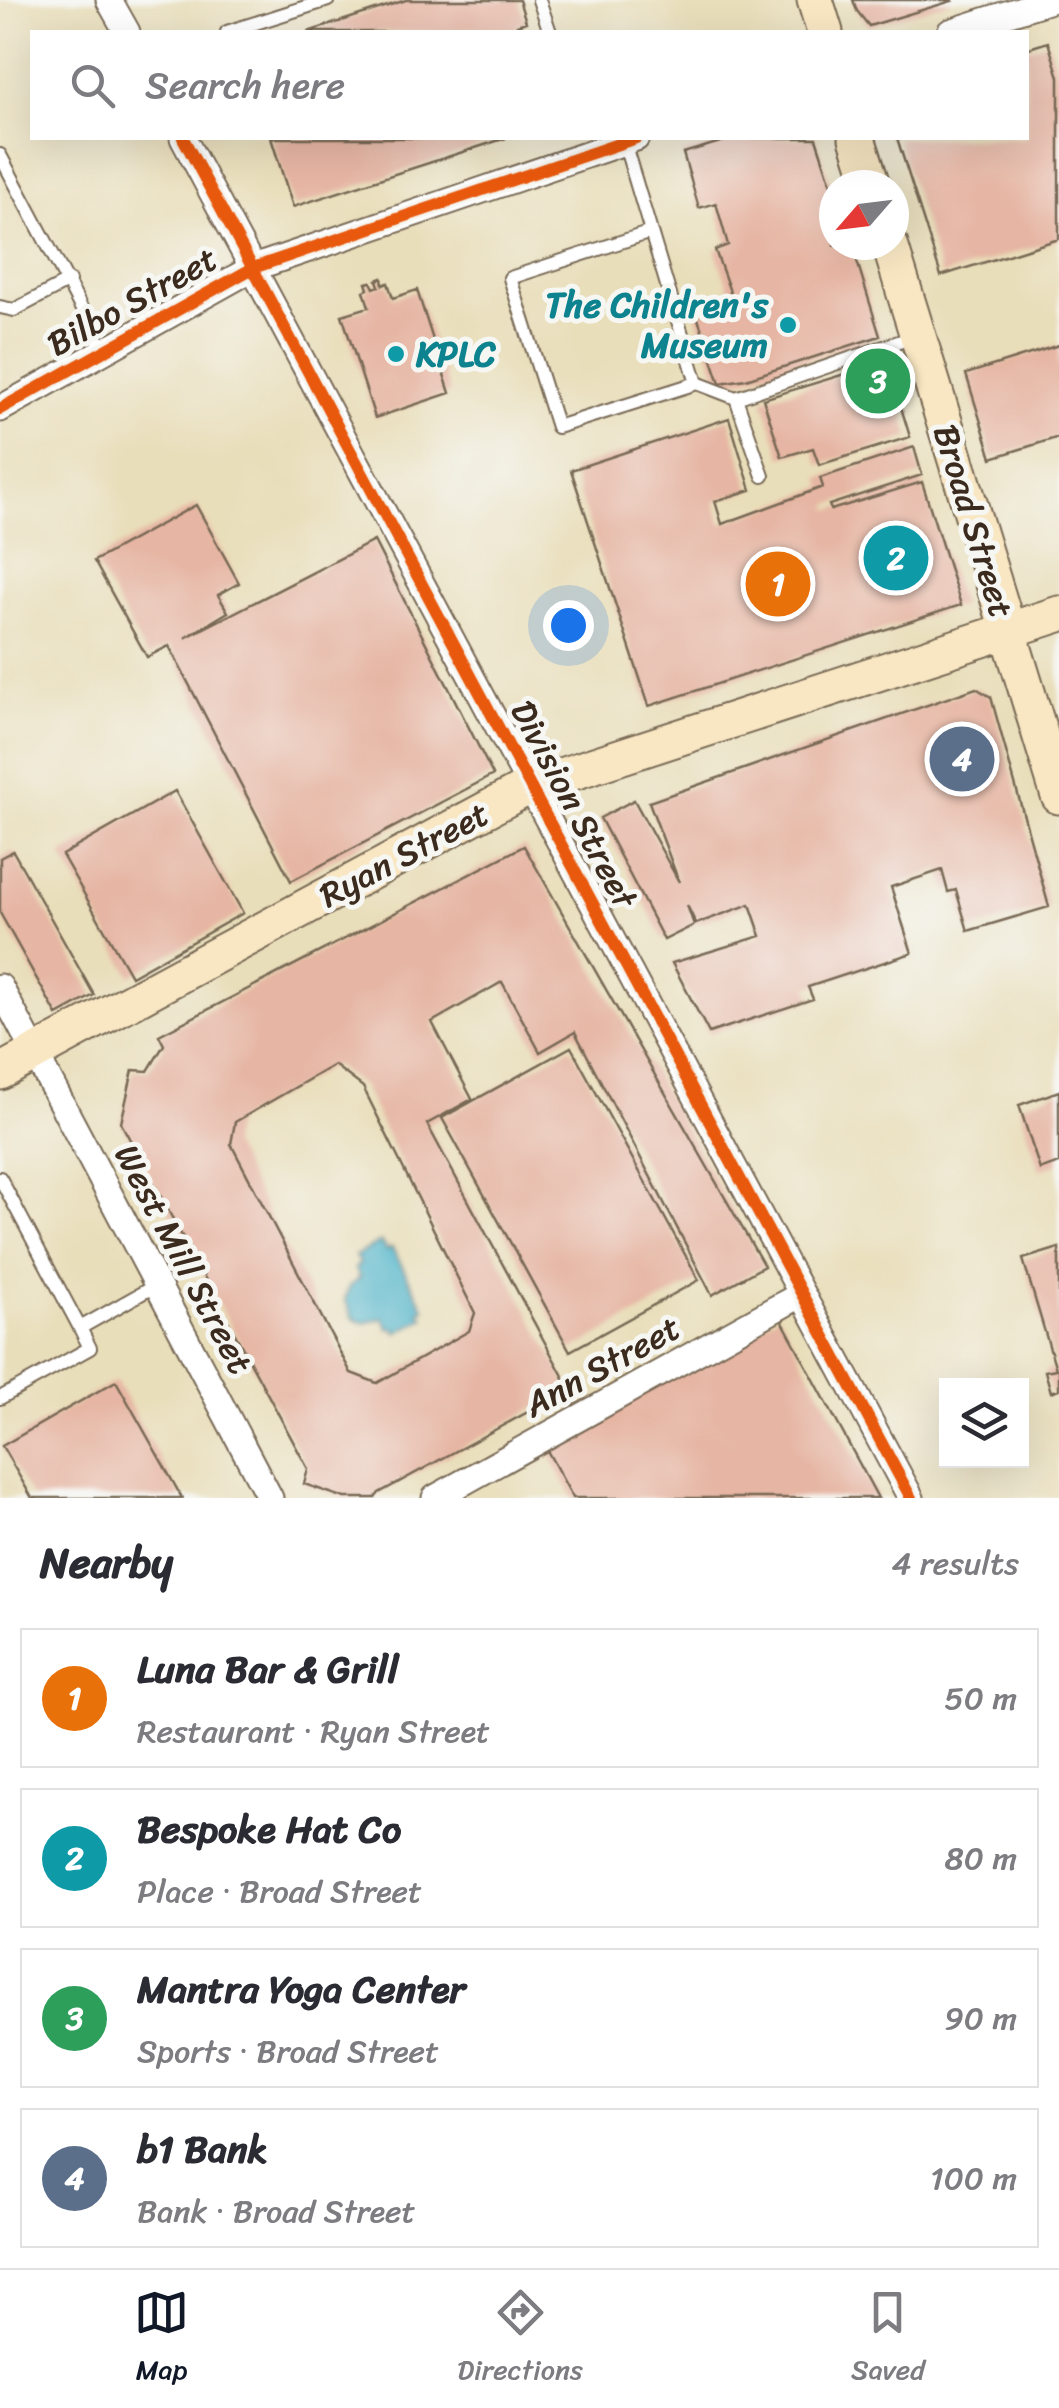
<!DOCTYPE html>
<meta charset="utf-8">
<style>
:root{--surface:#fff;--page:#f2f2f3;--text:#2b2b33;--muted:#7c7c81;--line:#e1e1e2;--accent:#111827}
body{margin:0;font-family:Sriracha,sans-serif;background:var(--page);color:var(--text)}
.controls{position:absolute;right:30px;bottom:30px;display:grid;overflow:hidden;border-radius:0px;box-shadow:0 10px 40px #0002}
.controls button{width:90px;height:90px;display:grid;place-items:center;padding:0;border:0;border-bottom:2px solid var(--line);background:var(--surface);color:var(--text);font:50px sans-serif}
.compass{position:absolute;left:819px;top:170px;width:90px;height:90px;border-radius:50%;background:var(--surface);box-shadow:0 10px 40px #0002;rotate:242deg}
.you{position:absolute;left:568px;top:625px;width:35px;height:35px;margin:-25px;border:8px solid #fff;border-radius:50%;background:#1a73e8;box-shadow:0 0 0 15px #1a73e833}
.badge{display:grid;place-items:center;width:65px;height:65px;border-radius:50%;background:var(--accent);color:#fff;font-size:32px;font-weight:700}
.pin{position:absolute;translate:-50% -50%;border:5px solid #fff;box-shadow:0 2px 10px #0006}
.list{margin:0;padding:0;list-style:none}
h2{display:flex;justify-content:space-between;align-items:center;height:130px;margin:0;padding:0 40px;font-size:42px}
h2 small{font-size:32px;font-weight:400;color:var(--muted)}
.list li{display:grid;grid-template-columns:65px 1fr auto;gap:30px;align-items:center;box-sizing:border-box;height:140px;margin:0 20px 20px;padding:0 20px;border:2px solid var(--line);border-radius:0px}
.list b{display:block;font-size:38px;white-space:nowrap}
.list p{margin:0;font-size:32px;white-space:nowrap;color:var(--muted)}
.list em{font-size:32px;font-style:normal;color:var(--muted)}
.icon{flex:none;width:55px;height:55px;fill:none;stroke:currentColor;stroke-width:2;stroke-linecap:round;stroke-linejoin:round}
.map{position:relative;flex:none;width:1059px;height:1498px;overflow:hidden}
.search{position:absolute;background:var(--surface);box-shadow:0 10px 40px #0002;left:30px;right:30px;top:30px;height:110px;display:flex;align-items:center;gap:25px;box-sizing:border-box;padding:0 35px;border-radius:0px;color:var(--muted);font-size:38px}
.sheet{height:770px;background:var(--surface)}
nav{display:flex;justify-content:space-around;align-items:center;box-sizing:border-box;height:140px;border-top:2px solid var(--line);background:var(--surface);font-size:28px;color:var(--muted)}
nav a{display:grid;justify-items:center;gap:5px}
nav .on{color:var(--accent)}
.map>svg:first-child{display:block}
.water{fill:#49b1c7;stroke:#426e72;stroke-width:2.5}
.building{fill:#e6b5a3;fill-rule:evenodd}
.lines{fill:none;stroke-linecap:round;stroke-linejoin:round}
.service-casing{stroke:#786955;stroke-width:16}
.minor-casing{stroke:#786955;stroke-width:29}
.secondary-casing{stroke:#786955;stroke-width:39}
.service{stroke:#fff;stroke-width:12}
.minor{stroke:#fff;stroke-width:25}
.secondary{stroke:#f9e7c3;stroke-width:35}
.cycleway-casing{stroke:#f6f6f2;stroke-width:19}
.cycleway{stroke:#e8590c;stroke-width:12}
.culture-dot{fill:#0f9aa8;stroke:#f6f6f2;stroke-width:4}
.labels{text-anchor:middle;stroke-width:10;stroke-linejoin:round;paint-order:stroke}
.street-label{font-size:35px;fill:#3b2a1e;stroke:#f6f6f2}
.culture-label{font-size:35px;font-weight:bold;fill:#0d838f;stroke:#f6f6f2;text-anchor:end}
</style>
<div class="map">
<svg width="1059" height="1498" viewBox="0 0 1059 1498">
<rect width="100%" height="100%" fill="#f6f6f2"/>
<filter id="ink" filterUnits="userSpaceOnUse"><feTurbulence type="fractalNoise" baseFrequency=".01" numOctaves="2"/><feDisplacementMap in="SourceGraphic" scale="20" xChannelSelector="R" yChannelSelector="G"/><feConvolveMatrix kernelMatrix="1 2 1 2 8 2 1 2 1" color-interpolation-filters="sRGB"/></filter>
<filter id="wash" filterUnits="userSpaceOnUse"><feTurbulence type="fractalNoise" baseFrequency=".0048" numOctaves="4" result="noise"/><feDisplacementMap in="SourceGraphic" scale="40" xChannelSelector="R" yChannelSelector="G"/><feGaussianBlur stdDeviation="2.25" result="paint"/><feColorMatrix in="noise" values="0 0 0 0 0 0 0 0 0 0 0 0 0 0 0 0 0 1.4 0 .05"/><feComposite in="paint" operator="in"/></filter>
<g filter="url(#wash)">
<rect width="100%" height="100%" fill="#e9deba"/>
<path class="water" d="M381 1242 386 1250 392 1248 425 1309 420 1312 424 1318 397 1333 394 1327 389 1329 383 1318 365 1323 353 1318 345 1300 349 1287 360 1278 355 1268 360 1264 355 1256Z"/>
<g id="blocks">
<path class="building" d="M406 0H519L526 22 517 25 520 32H308Z
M853 0H951L952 1 869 26 857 11Z
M1048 42 1059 77V239L941 276 897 138H1026V49Z
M271 138H506L293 207Z
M734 138H816L834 193V245H852L880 336 746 379 720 383 696 313 733 300 715 250 728 245 716 203 699 208 683 153Z
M382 278 383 285 388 283 393 298 417 290 450 393 375 418 342 315 369 307 364 291 368 289 366 283 371 282 374 288 379 286 377 280Z
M1059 345V437L992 458 966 374Z
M887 361 910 437 819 465 813 448 782 457 763 399Z
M729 418 751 490 715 501 722 524 823 487 820 478 914 447 922 475 829 505 831 510 922 482 961 605 649 706 571 470Z
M196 505 239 583 218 595 228 612 185 638 374 541 493 775 291 881 169 646 147 657 94 561Z
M976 688 991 697 1049 907 968 931 956 890 948 892 942 870 891 887 912 953 808 987 813 999 709 1033 672 963 761 936 750 904 696 924 687 905 694 925 664 940 600 818 634 800 679 882 649 802Z
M175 791 243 913 131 976 62 855Z
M524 846 764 1266 712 1295 575 1032 540 1052 502 982 432 1022 472 1099 427 1124 570 1389 379 1493 375 1498H345L304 1484 308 1469 121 1123 133 1070 148 1071 164 1045 159 1035ZM334 1065 363 1087 475 1313 469 1331 377 1383 351 1373 231 1144 235 1122Z
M13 851 94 995 57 1015 0 913V858Z
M571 1047 699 1280 570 1351 442 1118Z
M1059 1091V1163L1040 1170 1019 1105Z
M1059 1248V1389L1051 1392 1045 1371 1056 1369 1023 1259Z
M779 1315 878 1498H573L543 1443Z
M116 1381 182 1498H32L2 1446Z"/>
</g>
</g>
<g filter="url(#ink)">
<use href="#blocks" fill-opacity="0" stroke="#786955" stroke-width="2.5"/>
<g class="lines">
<g class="service-casing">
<path id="service" d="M539 0 550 32
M227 32 328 0
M624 142C648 222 672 303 697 383L557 427 510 278 651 232
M0 155 104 351
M0 307 14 310 69 281
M697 383 736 398 916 336
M736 398 763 476
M0 1178 80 1328
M0 1398 90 1348 80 1328 158 1284"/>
</g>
<g class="minor-casing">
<path id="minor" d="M109 0 127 32
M950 32 1050 0
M183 138 911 1498
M0 409 253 268 636 138
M0 987 270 1498
M435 1498 802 1294"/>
</g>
<g class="secondary-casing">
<path id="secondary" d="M815 0 825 32
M857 138 872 185
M890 245 1059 796
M0 1072 530 786 1059 614"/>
</g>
<use href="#service" class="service"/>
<use href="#minor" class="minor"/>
<use href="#secondary" class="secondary"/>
<g class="cycleway-casing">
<path id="cycleway" d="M183 138 911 1498
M0 409 253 268 636 138"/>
</g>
<use href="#cycleway" class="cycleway"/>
</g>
</g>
<g class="culture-dot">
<circle cx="788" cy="325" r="10"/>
<circle cx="396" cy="354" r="10"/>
</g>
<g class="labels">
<g class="street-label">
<text transform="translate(132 301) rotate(-29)" y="12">Bilbo Street</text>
<text transform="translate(974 521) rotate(73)" y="12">Broad Street</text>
<text transform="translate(574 804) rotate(62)" y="12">Division Street</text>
<text transform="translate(404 854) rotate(-28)" y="12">Ryan Street</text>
<text transform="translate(184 1259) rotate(62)" y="12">West Mill Street</text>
<text transform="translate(602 1366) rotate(-29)" y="12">Ann Street</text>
</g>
<g class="culture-label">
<text x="768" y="317">The Children's<tspan x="768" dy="40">Museum</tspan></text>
<text x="416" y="366" text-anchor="start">KPLC</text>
</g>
</g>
</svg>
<div class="controls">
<button><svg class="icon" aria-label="layers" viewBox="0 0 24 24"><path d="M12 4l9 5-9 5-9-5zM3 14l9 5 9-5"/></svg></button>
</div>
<svg class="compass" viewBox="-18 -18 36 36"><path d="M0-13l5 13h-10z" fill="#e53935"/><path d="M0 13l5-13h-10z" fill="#7c7c81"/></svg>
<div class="you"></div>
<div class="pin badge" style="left:778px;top:584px;background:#e8710a">1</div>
<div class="pin badge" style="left:896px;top:558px;background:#0f9aa8">2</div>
<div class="pin badge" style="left:878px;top:381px;background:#2e9e5b">3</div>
<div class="pin badge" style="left:962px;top:759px;background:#5c6f8a">4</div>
<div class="search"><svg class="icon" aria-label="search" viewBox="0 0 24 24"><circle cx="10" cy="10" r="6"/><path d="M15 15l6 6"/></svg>Search here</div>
</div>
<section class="sheet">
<h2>Nearby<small>4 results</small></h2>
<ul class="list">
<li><span class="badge" style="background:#e8710a">1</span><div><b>Luna Bar &amp; Grill</b><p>Restaurant · Ryan Street</p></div><em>50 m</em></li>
<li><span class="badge" style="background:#0f9aa8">2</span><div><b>Bespoke Hat Co</b><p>Place · Broad Street</p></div><em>80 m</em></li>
<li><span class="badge" style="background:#2e9e5b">3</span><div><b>Mantra Yoga Center</b><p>Sports · Broad Street</p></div><em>90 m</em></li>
<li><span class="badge" style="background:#5c6f8a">4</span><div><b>b1 Bank</b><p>Bank · Broad Street</p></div><em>100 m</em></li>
</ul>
</section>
<nav>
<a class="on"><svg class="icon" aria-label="map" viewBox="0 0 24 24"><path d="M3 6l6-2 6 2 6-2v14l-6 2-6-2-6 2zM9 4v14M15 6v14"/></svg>Map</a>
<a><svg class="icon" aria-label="directions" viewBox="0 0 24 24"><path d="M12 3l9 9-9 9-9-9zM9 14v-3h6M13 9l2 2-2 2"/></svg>Directions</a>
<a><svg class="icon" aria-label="saved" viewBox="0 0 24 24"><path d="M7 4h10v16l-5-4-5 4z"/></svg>Saved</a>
</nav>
